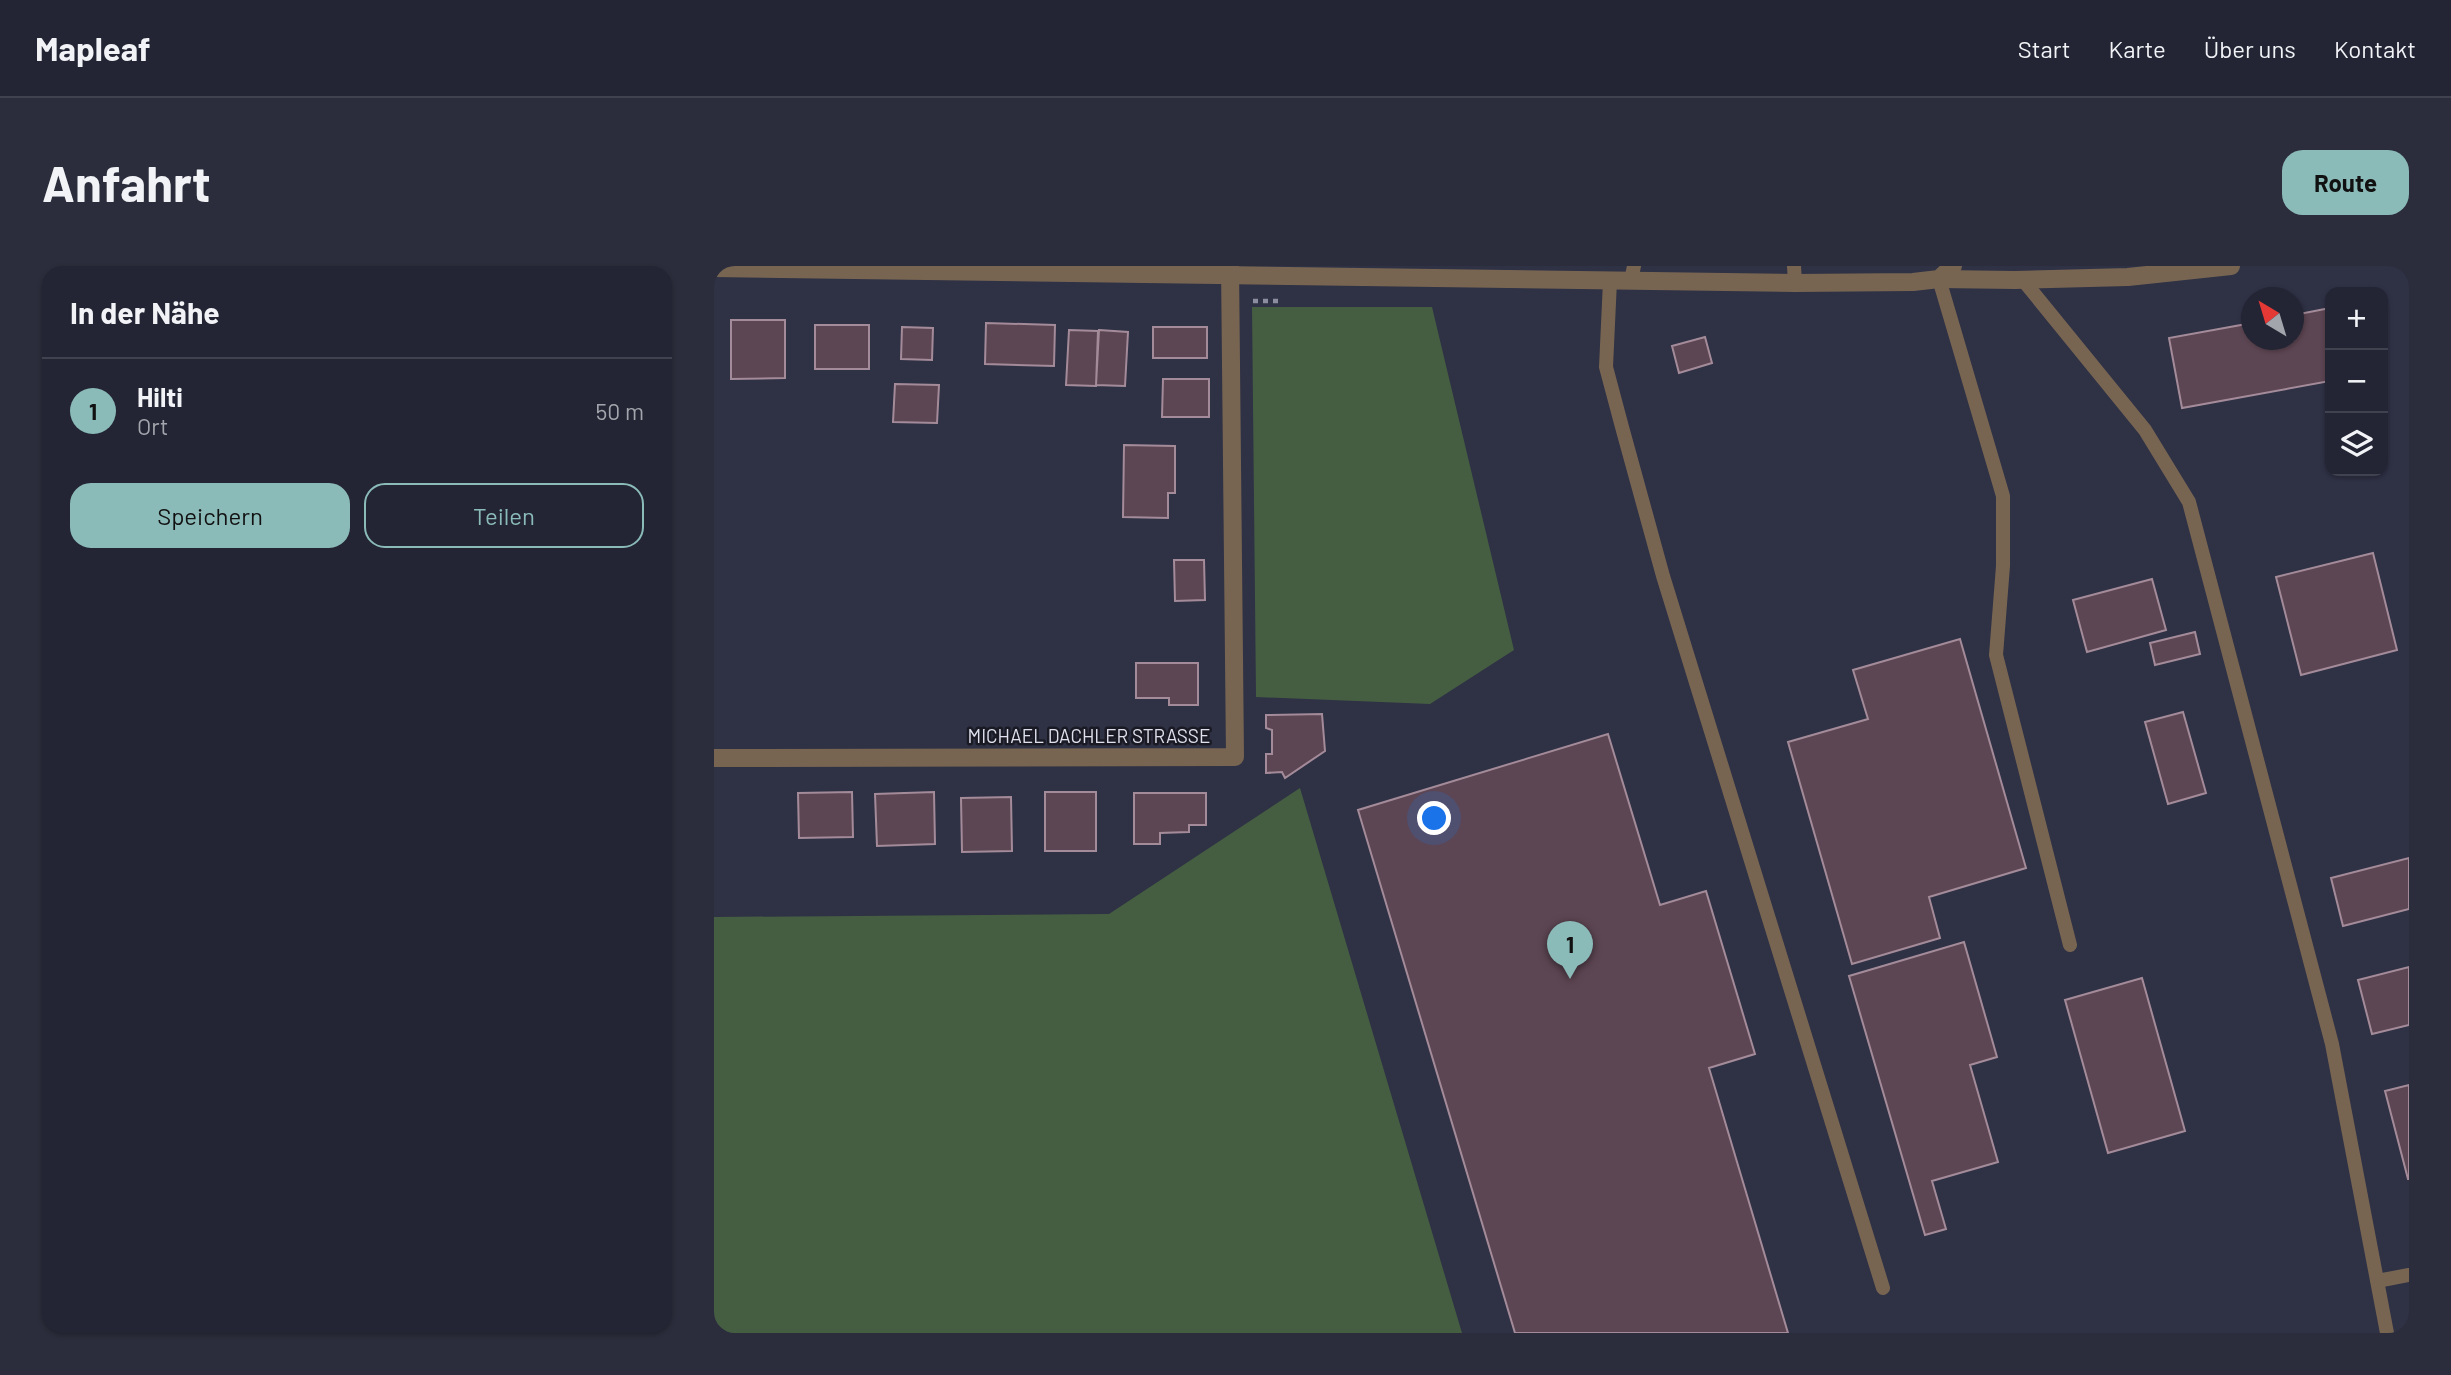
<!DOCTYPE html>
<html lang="de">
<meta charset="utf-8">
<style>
:root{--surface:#232534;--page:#2b2d3c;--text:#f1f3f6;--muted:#a3a5ac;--line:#40424f;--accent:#8bbbb9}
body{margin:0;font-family:Barlow,sans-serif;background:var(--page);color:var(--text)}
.controls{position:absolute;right:21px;top:21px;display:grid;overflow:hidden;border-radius:14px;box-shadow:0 2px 5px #0004}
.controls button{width:63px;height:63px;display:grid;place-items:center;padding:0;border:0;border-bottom:2px solid var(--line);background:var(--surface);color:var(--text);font:35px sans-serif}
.compass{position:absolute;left:1527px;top:21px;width:63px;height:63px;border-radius:50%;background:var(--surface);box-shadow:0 2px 5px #0004;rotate:322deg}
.you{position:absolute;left:721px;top:553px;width:24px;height:24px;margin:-18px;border:5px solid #fff;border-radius:50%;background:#1a73e8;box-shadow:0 0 0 10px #1a73e833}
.badge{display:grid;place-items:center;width:46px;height:46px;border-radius:50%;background:var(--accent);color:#111;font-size:23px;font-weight:700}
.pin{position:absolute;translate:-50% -58px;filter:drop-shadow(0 2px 4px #0008)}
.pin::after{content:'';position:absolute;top:37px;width:24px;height:21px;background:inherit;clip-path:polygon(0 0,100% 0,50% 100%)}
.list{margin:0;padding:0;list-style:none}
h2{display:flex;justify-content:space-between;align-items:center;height:91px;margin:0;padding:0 28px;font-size:30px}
h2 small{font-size:23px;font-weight:400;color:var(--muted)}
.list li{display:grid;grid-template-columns:46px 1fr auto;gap:21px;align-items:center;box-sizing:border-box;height:105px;padding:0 28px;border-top:2px solid var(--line)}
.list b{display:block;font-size:26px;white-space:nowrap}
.list p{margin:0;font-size:23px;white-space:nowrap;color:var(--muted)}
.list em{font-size:23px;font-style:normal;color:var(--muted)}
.actions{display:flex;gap:14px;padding:21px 28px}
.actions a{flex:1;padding:16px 0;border:2px solid var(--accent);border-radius:21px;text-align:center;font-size:24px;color:var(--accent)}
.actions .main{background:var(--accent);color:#111}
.icon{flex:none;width:38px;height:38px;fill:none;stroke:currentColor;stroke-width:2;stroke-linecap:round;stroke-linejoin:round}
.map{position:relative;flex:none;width:1695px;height:1067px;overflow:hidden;border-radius:21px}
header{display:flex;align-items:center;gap:42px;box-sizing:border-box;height:98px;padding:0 35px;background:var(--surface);border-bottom:2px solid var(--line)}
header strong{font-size:33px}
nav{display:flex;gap:38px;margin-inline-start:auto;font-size:24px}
.intro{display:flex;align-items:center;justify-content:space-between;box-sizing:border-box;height:168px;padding:0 42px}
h1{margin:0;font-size:49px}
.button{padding:18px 32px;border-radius:21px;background:var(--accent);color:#111;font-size:24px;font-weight:700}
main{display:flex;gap:42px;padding:0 42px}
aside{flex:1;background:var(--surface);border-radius:21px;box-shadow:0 2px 5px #0004}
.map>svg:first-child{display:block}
.green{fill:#455e42}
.building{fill:#5d4653;stroke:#a48b99;stroke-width:2}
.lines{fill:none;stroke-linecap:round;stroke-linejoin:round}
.path{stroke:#8c8e9f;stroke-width:4.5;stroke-dasharray:5 5;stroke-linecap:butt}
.service{stroke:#776552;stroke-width:14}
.minor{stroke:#776552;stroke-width:18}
.tertiary{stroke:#776552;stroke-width:18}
.labels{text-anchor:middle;stroke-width:5;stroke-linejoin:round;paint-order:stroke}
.street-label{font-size:19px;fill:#dee0ed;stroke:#191a23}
</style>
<header>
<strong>Mapleaf</strong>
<nav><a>Start</a><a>Karte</a><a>Über uns</a><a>Kontakt</a></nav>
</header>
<div class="intro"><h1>Anfahrt</h1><a class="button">Route</a></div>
<main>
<aside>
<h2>In der Nähe<small></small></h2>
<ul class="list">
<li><span class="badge">1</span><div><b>Hilti</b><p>Ort</p></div><em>50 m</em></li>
</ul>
<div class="actions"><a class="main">Speichern</a><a>Teilen</a></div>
</aside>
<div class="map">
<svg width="1695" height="1067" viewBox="0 0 1695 1067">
<rect width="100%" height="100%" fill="#2f3145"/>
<path class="green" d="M538 41H718L800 384 716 438 542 431Z
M586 522 748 1067H0V651L395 648Z"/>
<path class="building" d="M1616 42V115L1468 142 1455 72 1538 57V74H1580V49Z
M17 54H71V112L17 113Z
M272 57 341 59 340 100 271 98Z
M101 59H155V103H101Z
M188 61 219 62 218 94 187 93Z
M439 61H493V92H439Z
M355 64 384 65 382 120 352 119Z
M385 64 414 66 411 120 382 119Z
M991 71 998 97 965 107 958 80Z
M449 113H495V151H448Z
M181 118 225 119 223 157 179 156Z
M410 179 461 180V227H454V252L409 251Z
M1659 287 1683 384 1587 409 1562 311Z
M460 294H490L491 334 461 335Z
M1438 313 1452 364 1373 386 1359 334Z
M1481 366 1486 388 1441 399 1436 377Z
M1246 373 1312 602 1215 631 1226 672 1138 698 1074 476 1154 453 1139 404Z
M422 397H484V439H455V432H422Z
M1469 446 1492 527 1454 538 1431 456Z
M608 448 611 485 571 512 568 506 552 507V488H558V464L552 462V449Z
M894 468 946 639 992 625 1041 788 995 802 1074 1067H801L644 544Z
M138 526 139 571 85 572 84 527Z
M220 526 221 578 163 580 161 528Z
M331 526H382V585H331Z
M420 527H492V559H475V566L446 567V578H420Z
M297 531 298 585 248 586 247 532Z
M1695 592V643L1629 660 1617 612Z
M1250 676 1283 791 1256 799 1284 896 1218 915 1232 963 1211 969 1135 710Z
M1695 701V759L1658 768 1644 714Z
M1428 712 1471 865 1394 887 1351 734Z
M1695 819V913H1694L1671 825Z"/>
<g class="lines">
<path class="path" d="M539 35H568"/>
<path class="service" d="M1080 0 1081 17
M1225 13 1289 230V300L1282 389 1356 679
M1309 14 1431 164 1475 236 1618 778 1673 1067
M896 15 892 101 908 161 949 310 1169 1022
M917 15 920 0
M1663 1015 1695 1009"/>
<path class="minor" d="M1225 13 1301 14 1414 11 1517 0
M0 492 521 491 516 0"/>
<path class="tertiary" d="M0 2 1081 17 1199 16 1225 13 1239 0"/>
</g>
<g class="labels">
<g class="street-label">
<text x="375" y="477">MICHAEL DACHLER STRASSE</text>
</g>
</g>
</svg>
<div class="controls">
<button>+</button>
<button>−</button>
<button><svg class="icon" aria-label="layers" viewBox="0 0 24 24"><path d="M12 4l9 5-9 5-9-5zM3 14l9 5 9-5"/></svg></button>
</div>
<svg class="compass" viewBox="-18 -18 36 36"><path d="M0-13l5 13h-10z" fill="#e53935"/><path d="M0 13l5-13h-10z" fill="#a3a5ac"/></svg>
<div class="you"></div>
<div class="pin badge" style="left:856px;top:713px">1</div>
</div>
</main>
